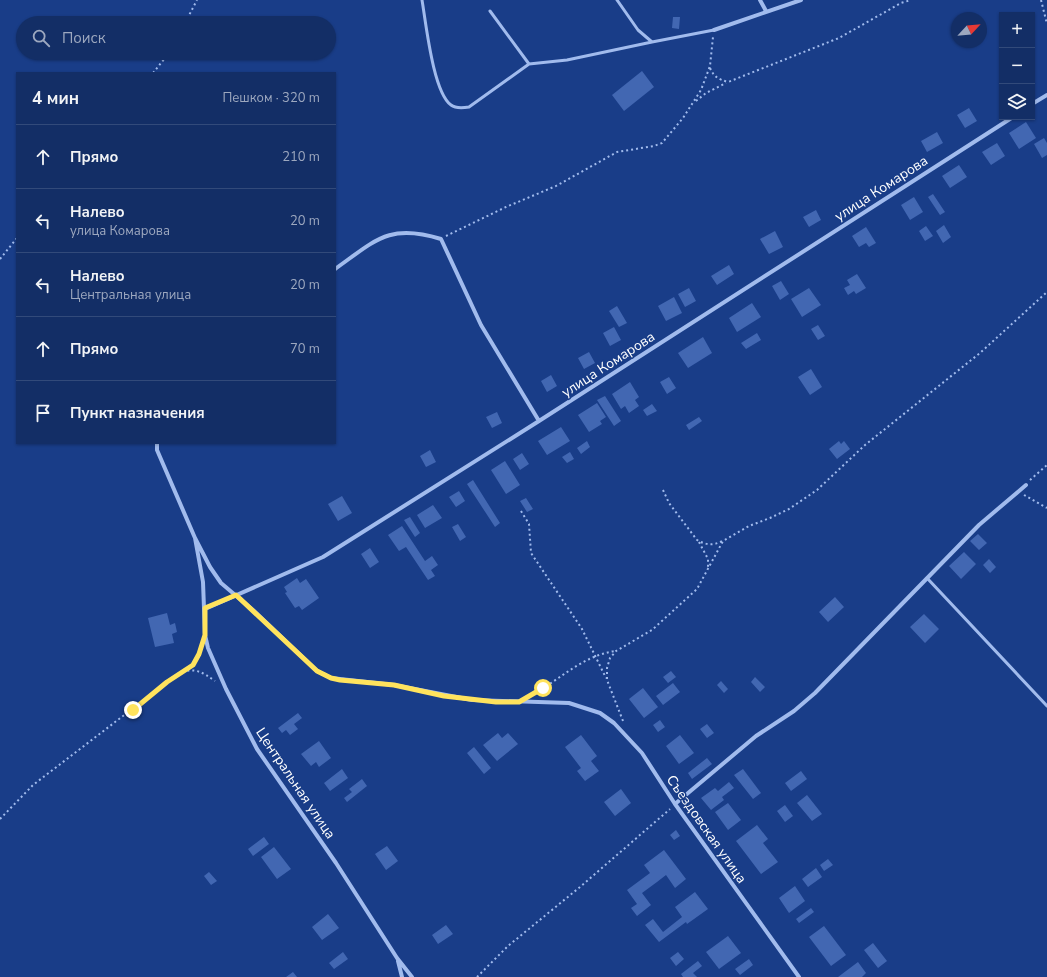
<!DOCTYPE html>
<html lang="ru">
<meta charset="utf-8">
<style>
:root{--surface:#132e66;--page:#203a6f;--text:#f1f3f6;--muted:#9da8bf;--line:#324a7a}
body{margin:0;font-family:"Nunito Sans",sans-serif;background:var(--page);color:var(--text)}
.controls{position:absolute;right:12px;top:12px;display:grid;overflow:hidden;border-radius:0px;box-shadow:0 1px 3px #0004}
.controls button{width:36px;height:36px;display:grid;place-items:center;padding:0;border:0;border-bottom:1px solid var(--line);background:var(--surface);color:var(--text);font:20px sans-serif}
.compass{position:absolute;left:951px;top:12px;width:36px;height:36px;border-radius:50%;background:var(--surface);box-shadow:0 1px 3px #0004;rotate:64deg}
.stop{position:absolute;width:12px;height:12px;margin:-9px;border:3px solid #ffe35d;border-radius:50%;background:#fff}
.stop.end{background:#ffe35d;border-color:#fff;box-shadow:0 1px 4px #0008}
.list{margin:0;padding:0;list-style:none}
h2{display:flex;justify-content:space-between;align-items:center;height:52px;margin:0;padding:0 16px;font-size:17px}
h2 small{font-size:13px;font-weight:400;color:var(--muted)}
.list li{display:grid;grid-template-columns:26px 1fr auto;gap:12px;align-items:center;box-sizing:border-box;height:64px;padding:0 16px;border-top:1px solid var(--line)}
.list b{display:block;font-size:15px;white-space:nowrap}
.list p{margin:0;font-size:13px;white-space:nowrap;color:var(--muted)}
.list em{font-size:13px;font-style:normal;color:var(--muted)}
.icon{flex:none;width:22px;height:22px;fill:none;stroke:currentColor;stroke-width:2;stroke-linecap:round;stroke-linejoin:round}
.map{position:relative;flex:none;width:1047px;height:977px;overflow:hidden}
.search{position:absolute;background:var(--surface);box-shadow:0 1px 3px #0004;left:16px;top:16px;width:320px;height:44px;display:flex;align-items:center;gap:10px;box-sizing:border-box;padding:0 14px;border-radius:22px;color:var(--muted);font-size:15px}
.panel{position:absolute;background:var(--surface);box-shadow:0 1px 3px #0004;left:16px;top:72px;width:320px;height:372px;border-radius:0px}
.map>svg:first-child{display:block}
.building{fill:#4267b2}
.lines{fill:none;stroke-linecap:round;stroke-linejoin:round}
.path{stroke:#a1bbed;stroke-width:2;stroke-dasharray:2 3;stroke-linecap:butt}
.lane{stroke:#a1bbed;stroke-width:3}
.street{stroke:#a1bbed;stroke-width:4}
.route{stroke:#ffe35d;stroke-width:5}
.labels{text-anchor:middle;stroke-width:3;stroke-linejoin:round;paint-order:stroke}
.street-label{font-size:14px;fill:#fff;stroke:#193d88}
</style>
<div class="map">
<svg width="1047" height="977" viewBox="0 0 1047 977">
<rect width="100%" height="100%" fill="#193d88"/>
<path class="building" d="M673 17H680L679 29 672 28Z
M642 71 654 87 624 111 612 95Z
M969 108 977 121 965 128 957 115Z
M1026 122 1036 138 1019 149 1009 133Z
M937 132 943 143 927 152 921 141Z
M1044 138 1047 143V155L1042 158 1034 144Z
M997 143 1005 156 991 165 982 152Z
M959 165 967 177 950 188 942 176Z
M933 194 945 212 940 215 928 197Z
M914 197 923 212 910 220 901 205Z
M816 210 821 220 809 227 803 217Z
M944 225 951 237 943 243 936 231Z
M926 226 933 236 925 241 919 231Z
M866 227 876 243 869 247 866 243 859 247 852 236Z
M775 231 783 247 769 254 760 239Z
M729 265 734 274 717 285 711 276Z
M857 274 866 288 856 294 854 291 848 295 844 288 850 285 847 280Z
M781 281 789 294 780 300 772 286Z
M689 288 696 301 685 307 678 294Z
M809 288 821 305 802 317 791 299Z
M674 297 682 313 666 321 658 306Z
M752 303 761 317 737 332 729 318Z
M617 306 627 323 619 327 609 311Z
M818 325 825 336 818 340 811 329Z
M614 327 621 340 610 346 603 333Z
M757 333 761 340 746 349 741 343Z
M703 337 712 353 688 368 678 353Z
M589 352 595 363 584 369 578 358Z
M811 369 822 387 810 395 798 377Z
M551 375 557 386 547 392 541 381Z
M669 377 676 388 667 394 660 382Z
M630 382 639 397 635 400 639 406 629 413 625 406 621 409 612 394Z
M605 396 621 421 614 426 597 400Z
M597 403 606 417 600 421 602 424 589 432 578 415Z
M652 404 657 411 647 416 643 410Z
M497 412 502 423 492 428 486 417Z
M699 417 702 421 689 430 686 425Z
M561 427 570 441 547 455 538 441Z
M587 441 590 447 581 454 577 448Z
M839 441 841 444 844 441 850 449 837 459 829 449Z
M430 450 436 462 426 467 420 456Z
M570 452 574 459 567 463 562 457Z
M522 453 529 464 520 470 513 459Z
M505 461 520 485 506 494 491 470Z
M473 480 500 523 495 527 467 484Z
M459 491 465 501 456 507 449 497Z
M342 496 352 513 338 521 328 504Z
M526 498 533 509 527 512 520 501Z
M433 505 442 518 425 528 417 515Z
M410 517 420 533 415 537 404 520Z
M458 524 466 537 460 541 452 527Z
M402 526 425 561 432 556 438 565 431 570 435 576 428 580 406 547 399 551 388 535Z
M978 534 987 543 979 550 970 541Z
M370 548 379 562 370 568 361 554Z
M964 552 976 564 961 579 949 566Z
M989 559 996 567 990 573 983 565Z
M297 578 300 583 306 579 319 598 302 610 299 606 295 608 285 593 287 592 284 587Z
M835 597 844 607 828 622 819 612Z
M167 613 170 625 175 623 177 632 172 634 174 643 155 647 148 618Z
M924 614 939 629 925 643 910 627Z
M671 671 676 677 668 683 663 677Z
M755 677 765 687 760 692 751 682Z
M721 681 728 689 724 693 717 685Z
M673 683 680 692 663 705 656 696Z
M643 688 658 707 644 718 629 699Z
M298 713 302 718 294 724 298 729 290 735 286 730 282 733 278 728Z
M660 720 665 727 658 732 653 725Z
M707 724 714 733 707 738 700 729Z
M498 733 502 738 508 733 518 744 497 761 483 745Z
M581 735 597 756 591 761 599 771 585 781 577 771 581 768 565 747Z
M680 735 694 753 679 764 666 746Z
M319 741 331 758 319 767 316 762 311 766 301 754Z
M474 747 491 768 484 774 467 753Z
M707 758 712 764 692 779 688 773Z
M342 769 348 778 330 791 324 783Z
M743 769 761 793 753 799 734 775Z
M801 771 807 779 791 791 785 783Z
M362 779 367 786 347 802 344 798 352 792 349 789Z
M729 782 734 788 722 797 724 800 711 810 701 798 715 788 718 791Z
M621 789 631 803 615 816 604 802Z
M807 795 822 814 812 821 797 803Z
M728 803 741 820 728 830 715 812Z
M785 805 793 816 785 822 777 811Z
M757 825 768 839 763 843 778 862 761 874 736 841Z
M676 830 680 836 674 840 670 835Z
M264 837 269 844 253 856 248 849Z
M387 846 398 861 386 870 375 854Z
M274 847 291 869 277 879 261 857Z
M664 850 686 879 675 888 666 875 657 882 642 893 651 905 637 916 631 908 637 904 627 890 650 873 644 865Z
M828 859 833 865 824 871 820 865Z
M816 868 822 877 808 887 802 879Z
M209 872 217 881 211 885 204 876Z
M795 886 805 901 789 913 779 898Z
M695 892 708 909 687 924 686 922 659 942 645 925 653 919 663 932 682 917 675 907Z
M811 908 814 912 799 923 796 919Z
M328 914 339 928 322 940 312 927Z
M446 925 453 934 438 944 432 935Z
M824 926 846 955 831 966 809 937Z
M728 936 741 953 719 969 706 952Z
M873 943 887 961 878 968 864 950Z
M343 952 348 959 334 969 329 963Z
M678 952 684 959 676 966 670 958Z
M749 959 753 965 740 975 735 969Z
M698 961 702 966 693 973 697 977H683L681 974Z
M858 962 866 973 862 977H838Z
M293 972 297 977H286Z"/>
<g class="lines">
<path class="path" d="M1041 0 1047 24
M185 23 197 0
M710 68C714 77 718 79 728 82L839 38 901 3 911 0
M153 73 169 53
M696 101 706 93 726 83
M446 236 506 207 556 186 617 152 654 146 662 143 683 118 701 90 710 66 713 37
M0 259 17 238
M1030 480 1047 465
M663 490 669 503 697 540C706 545 713 546 722 541
M1024 495 1047 508
M521 511 529 524 531 553 582 629 606 678
M699 542 708 559V568
M188 670 193 665 201 649
M533 694C561 679 582 656 615 651
M623 721 607 680V668L610 658 616 651 652 630 697 589 723 541 749 526 770 518 789 509 817 490 865 445 980 353 1047 292
M0 819 33 785 179 673C195 667 202 672 215 681
M477 977 508 946 580 887 670 809"/>
<path class="lane" d="M422 0C426 23 433 92 451 105 456 109 463 108 469 107L529 64 567 60 652 42
M617 0 638 30 652 42 714 30
M490 11 529 64
M927 578 1047 706"/>
<path class="street" d="M760 0 766 11
M714 30 801 0
M1032 104 1047 95
M335 269C376 240 389 223 441 239L481 325 539 421
M157 443V450L195 538 203 582 205 635 208 648 226 689 257 749 336 863 397 958 412 977
M195 538 210 567 221 583 254 611 317 671 331 678 394 685 472 700 569 703 600 713 614 723 642 753 675 804 799 977
M205 609 323 557 539 421 1013 117
M675 804 756 736 794 711 815 693 979 525 1026 485
M398 961 402 977"/>
</g>
<g class="lines">
<path class="route" d="M133 710 167 682 193 665 199 654 205 635V608L236 595 317 671 331 678 340 680 394 685 444 696 496 702H519L543 688"/>
</g>
<g class="labels">
<g class="street-label">
<text transform="translate(881 188) rotate(-33)" y="5">улица Комарова</text>
<text transform="translate(608 364) rotate(-33)" y="5">улица Комарова</text>
<text transform="translate(296 783) rotate(56)" y="5">Центральная улица</text>
<text transform="translate(707 829) rotate(55)" y="5">Съездовская улица</text>
</g>
</g>
</svg>
<div class="controls">
<button>+</button>
<button>−</button>
<button><svg class="icon" aria-label="layers" viewBox="0 0 24 24"><path d="M12 4l9 5-9 5-9-5zM3 14l9 5 9-5"/></svg></button>
</div>
<svg class="compass" viewBox="-18 -18 36 36"><path d="M0-13l5 13h-10z" fill="#e53935"/><path d="M0 13l5-13h-10z" fill="#9da8bf"/></svg>
<div class="stop" style="left:543px;top:688px"></div>
<div class="stop end" style="left:133px;top:710px"></div>
<div class="search"><svg class="icon" aria-label="search" viewBox="0 0 24 24"><circle cx="10" cy="10" r="6"/><path d="M15 15l6 6"/></svg>Поиск</div>
<section class="panel">
<h2>4 мин<small>Пешком · 320 m</small></h2>
<ul class="list">
<li><svg class="icon" aria-label="ahead" viewBox="0 0 24 24"><path d="M12 20V5M6 11l6-6 6 6"/></svg><div><b>Прямо</b></div><em>210 m</em></li>
<li><svg class="icon" aria-label="left" viewBox="0 0 24 24"><path d="M17 20v-9H6M10 6l-5 5 5 5"/></svg><div><b>Налево</b><p>улица Комарова</p></div><em>20 m</em></li>
<li><svg class="icon" aria-label="left" viewBox="0 0 24 24"><path d="M17 20v-9H6M10 6l-5 5 5 5"/></svg><div><b>Налево</b><p>Центральная улица</p></div><em>20 m</em></li>
<li><svg class="icon" aria-label="ahead" viewBox="0 0 24 24"><path d="M12 20V5M6 11l6-6 6 6"/></svg><div><b>Прямо</b></div><em>70 m</em></li>
<li><svg class="icon" aria-label="arrive" viewBox="0 0 24 24"><path d="M6 21V4h12l-3 4 3 4H6"/></svg><div><b>Пункт назначения</b></div></li>
</ul>
</section>
</div>
